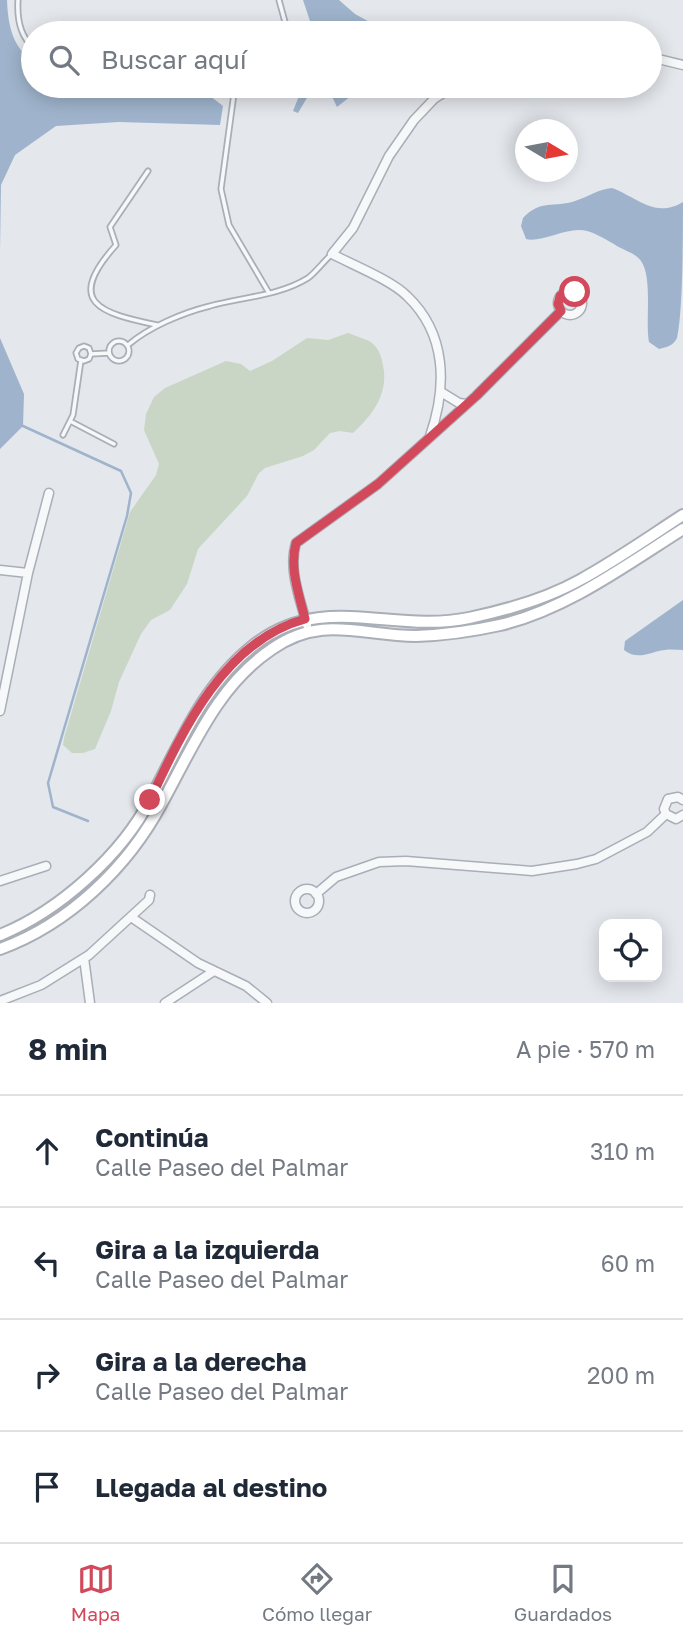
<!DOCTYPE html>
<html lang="es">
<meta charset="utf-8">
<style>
:root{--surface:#fff;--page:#f2f2f3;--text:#1f2937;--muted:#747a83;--line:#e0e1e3;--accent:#d1495b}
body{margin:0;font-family:"Golos Text",sans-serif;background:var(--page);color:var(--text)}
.controls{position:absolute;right:21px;bottom:21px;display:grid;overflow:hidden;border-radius:14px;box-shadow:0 4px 18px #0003}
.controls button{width:63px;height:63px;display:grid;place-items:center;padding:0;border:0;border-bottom:2px solid var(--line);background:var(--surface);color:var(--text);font:35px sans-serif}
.compass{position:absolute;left:515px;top:119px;width:63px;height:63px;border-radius:50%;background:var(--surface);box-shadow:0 4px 18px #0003;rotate:100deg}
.stop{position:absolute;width:21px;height:21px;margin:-16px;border:5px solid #d1495b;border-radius:50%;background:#fff}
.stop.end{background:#d1495b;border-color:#fff;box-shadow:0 2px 7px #0008}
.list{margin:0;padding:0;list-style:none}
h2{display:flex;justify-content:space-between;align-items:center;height:91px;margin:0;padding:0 28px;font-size:30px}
h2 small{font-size:23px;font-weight:400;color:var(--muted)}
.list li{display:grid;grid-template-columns:46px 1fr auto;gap:21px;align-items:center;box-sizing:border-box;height:112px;padding:0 28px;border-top:2px solid var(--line)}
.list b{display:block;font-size:26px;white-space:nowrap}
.list p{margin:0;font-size:23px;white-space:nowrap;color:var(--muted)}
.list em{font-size:23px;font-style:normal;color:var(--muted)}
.icon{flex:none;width:38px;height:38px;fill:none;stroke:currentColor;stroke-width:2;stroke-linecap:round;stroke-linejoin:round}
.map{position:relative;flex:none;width:683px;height:1003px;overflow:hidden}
.search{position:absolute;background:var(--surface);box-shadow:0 4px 18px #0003;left:21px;right:21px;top:21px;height:77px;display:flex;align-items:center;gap:18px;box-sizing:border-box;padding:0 24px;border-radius:38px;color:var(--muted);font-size:26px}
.sheet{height:539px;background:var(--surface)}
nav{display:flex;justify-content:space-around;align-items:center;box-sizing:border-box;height:98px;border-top:2px solid var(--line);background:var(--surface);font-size:19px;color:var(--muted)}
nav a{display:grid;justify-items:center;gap:4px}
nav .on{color:var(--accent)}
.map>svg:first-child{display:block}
.green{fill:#c9d6c5}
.water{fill:#9fb4cc}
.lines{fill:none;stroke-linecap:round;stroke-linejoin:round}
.stream{stroke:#9fb4cc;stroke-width:2.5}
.lane-casing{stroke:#a9aeb7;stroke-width:7}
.street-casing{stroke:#a9aeb7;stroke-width:11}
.secondary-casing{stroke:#a9aeb7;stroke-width:14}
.lane{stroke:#f7f8fa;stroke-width:3.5}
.street{stroke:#f7f8fa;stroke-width:8}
.secondary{stroke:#fff;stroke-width:10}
.route{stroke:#d1495b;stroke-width:9}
</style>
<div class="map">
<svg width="683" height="1003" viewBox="0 0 683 1003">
<rect width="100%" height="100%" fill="#e4e7ec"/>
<path class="green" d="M348 333C355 336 363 338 369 341 378 346 381 355 383 365 389 393 373 415 353 433L340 431 330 433 314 450 303 456 265 468 259 473 247 496 198 549 187 584 170 610 151 620 141 634 119 682 111 711 95 749 83 753H72L63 745 64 738 130 512 156 475 159 464 144 430 146 414 154 397 165 388 226 361 241 364 250 371 272 361 307 338 328 340Z"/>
<path class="water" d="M0 0H7C8 24 12 47 33 61V86H197L223 106 220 125 119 122 56 126 15 155 1 185 0 251Z
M303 0H339L355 14 384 30 385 33H314Z
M303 86H360L356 92 337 107 327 86 311 91 298 113 293 111Z
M612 188C637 197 655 219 683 202 683 234 683 312 677 338 673 346 667 347 659 349L649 342C645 322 653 278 641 261 636 253 622 250 614 244 603 238 591 230 579 230 562 230 538 243 526 239L521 226 523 218C541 199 554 208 575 201 588 197 598 189 612 188Z
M0 338 24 394 23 426 0 449Z
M683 600V650C677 650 670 649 665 650 649 652 638 661 624 650L625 641Z"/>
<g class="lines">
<path class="stream" d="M23 426 121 471 131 493 127 516 48 783 53 807 88 821"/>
<g class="lane-casing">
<path id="lane" d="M18 0C17 17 20 36 33 47
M279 0 288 33
M135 33C148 24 159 25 172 33
M235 86 221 189 229 225 269 293
M148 171 110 227 116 245C64 303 100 313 157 325
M109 351a10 10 0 1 1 20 0a10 10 0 1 1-20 0Z
M128 345C149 327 182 313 210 306 242 297 279 296 308 278 316 272 323 262 331 255
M91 354 89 348 84 346 79 348 76 353 78 359 84 361 89 359 91 354 109 353
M70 421 114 444
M63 435 73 415 81 360"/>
</g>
<g class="street-casing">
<path id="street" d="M650 57 683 65
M558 303a12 12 0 1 1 24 0a12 12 0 1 1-24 0Z
M441 392 459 403 467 404
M430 436C447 387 447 334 407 296 391 280 353 265 332 254L353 228 389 156 414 120 434 99 454 86
M0 570 28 573
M307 625C300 599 288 569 296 543L378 484 476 396 561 311
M0 711 28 573 49 493
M666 814 664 809 668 799 678 797 683 800
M666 814 676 819 683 815
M0 881 46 866
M295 901a12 12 0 1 1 24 0a12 12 0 1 1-24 0Z
M316 894 336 877 379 862 406 861 532 871 577 864 596 859 647 832 666 814
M131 917 198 963 246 986 267 1003
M84 958 90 1003
M0 1001 41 985 89 955 149 900 150 895
M165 1003 214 971"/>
</g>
<g class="secondary-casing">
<path id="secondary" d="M0 935C59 911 122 855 151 798 180 743 203 685 254 645 323 591 391 634 469 618 507 610 546 599 580 580 615 561 649 537 683 515
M0 949C69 924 128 867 162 803 193 747 217 686 272 649 322 614 362 636 416 636 444 635 473 631 500 625 567 609 626 565 683 529"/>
</g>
<use href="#lane" class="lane"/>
<use href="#street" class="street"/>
<use href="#secondary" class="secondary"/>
</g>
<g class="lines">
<path class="route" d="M150 800C183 730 224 641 305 619 299 594 289 568 296 543L378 484 476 396 561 311 558 304 560 296 567 292H575"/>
</g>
</svg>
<div class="controls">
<button><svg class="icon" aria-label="locate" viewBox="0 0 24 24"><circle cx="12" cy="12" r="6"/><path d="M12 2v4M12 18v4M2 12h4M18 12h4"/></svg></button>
</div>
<svg class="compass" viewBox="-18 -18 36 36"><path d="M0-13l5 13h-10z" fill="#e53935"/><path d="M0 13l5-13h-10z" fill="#747a83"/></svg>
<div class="stop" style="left:575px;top:292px"></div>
<div class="stop end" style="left:150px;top:800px"></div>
<div class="search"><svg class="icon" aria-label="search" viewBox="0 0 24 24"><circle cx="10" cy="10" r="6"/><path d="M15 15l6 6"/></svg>Buscar aquí</div>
</div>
<section class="sheet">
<h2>8 min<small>A pie · 570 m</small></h2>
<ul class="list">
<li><svg class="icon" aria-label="ahead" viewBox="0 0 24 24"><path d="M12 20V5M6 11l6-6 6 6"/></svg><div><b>Continúa</b><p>Calle Paseo del Palmar</p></div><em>310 m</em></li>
<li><svg class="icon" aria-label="left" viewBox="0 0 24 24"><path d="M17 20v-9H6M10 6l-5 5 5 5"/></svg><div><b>Gira a la izquierda</b><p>Calle Paseo del Palmar</p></div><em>60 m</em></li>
<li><svg class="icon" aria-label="right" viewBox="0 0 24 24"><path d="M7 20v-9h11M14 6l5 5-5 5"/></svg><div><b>Gira a la derecha</b><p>Calle Paseo del Palmar</p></div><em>200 m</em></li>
<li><svg class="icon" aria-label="arrive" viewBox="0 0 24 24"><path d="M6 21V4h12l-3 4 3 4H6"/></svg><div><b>Llegada al destino</b></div></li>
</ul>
</section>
<nav>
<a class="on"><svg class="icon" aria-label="map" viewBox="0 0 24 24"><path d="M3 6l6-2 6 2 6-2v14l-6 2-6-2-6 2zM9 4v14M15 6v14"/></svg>Mapa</a>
<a><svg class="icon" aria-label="directions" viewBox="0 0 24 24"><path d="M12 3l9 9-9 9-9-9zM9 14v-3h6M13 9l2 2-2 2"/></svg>Cómo llegar</a>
<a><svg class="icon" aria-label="saved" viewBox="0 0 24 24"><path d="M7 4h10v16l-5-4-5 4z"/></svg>Guardados</a>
</nav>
